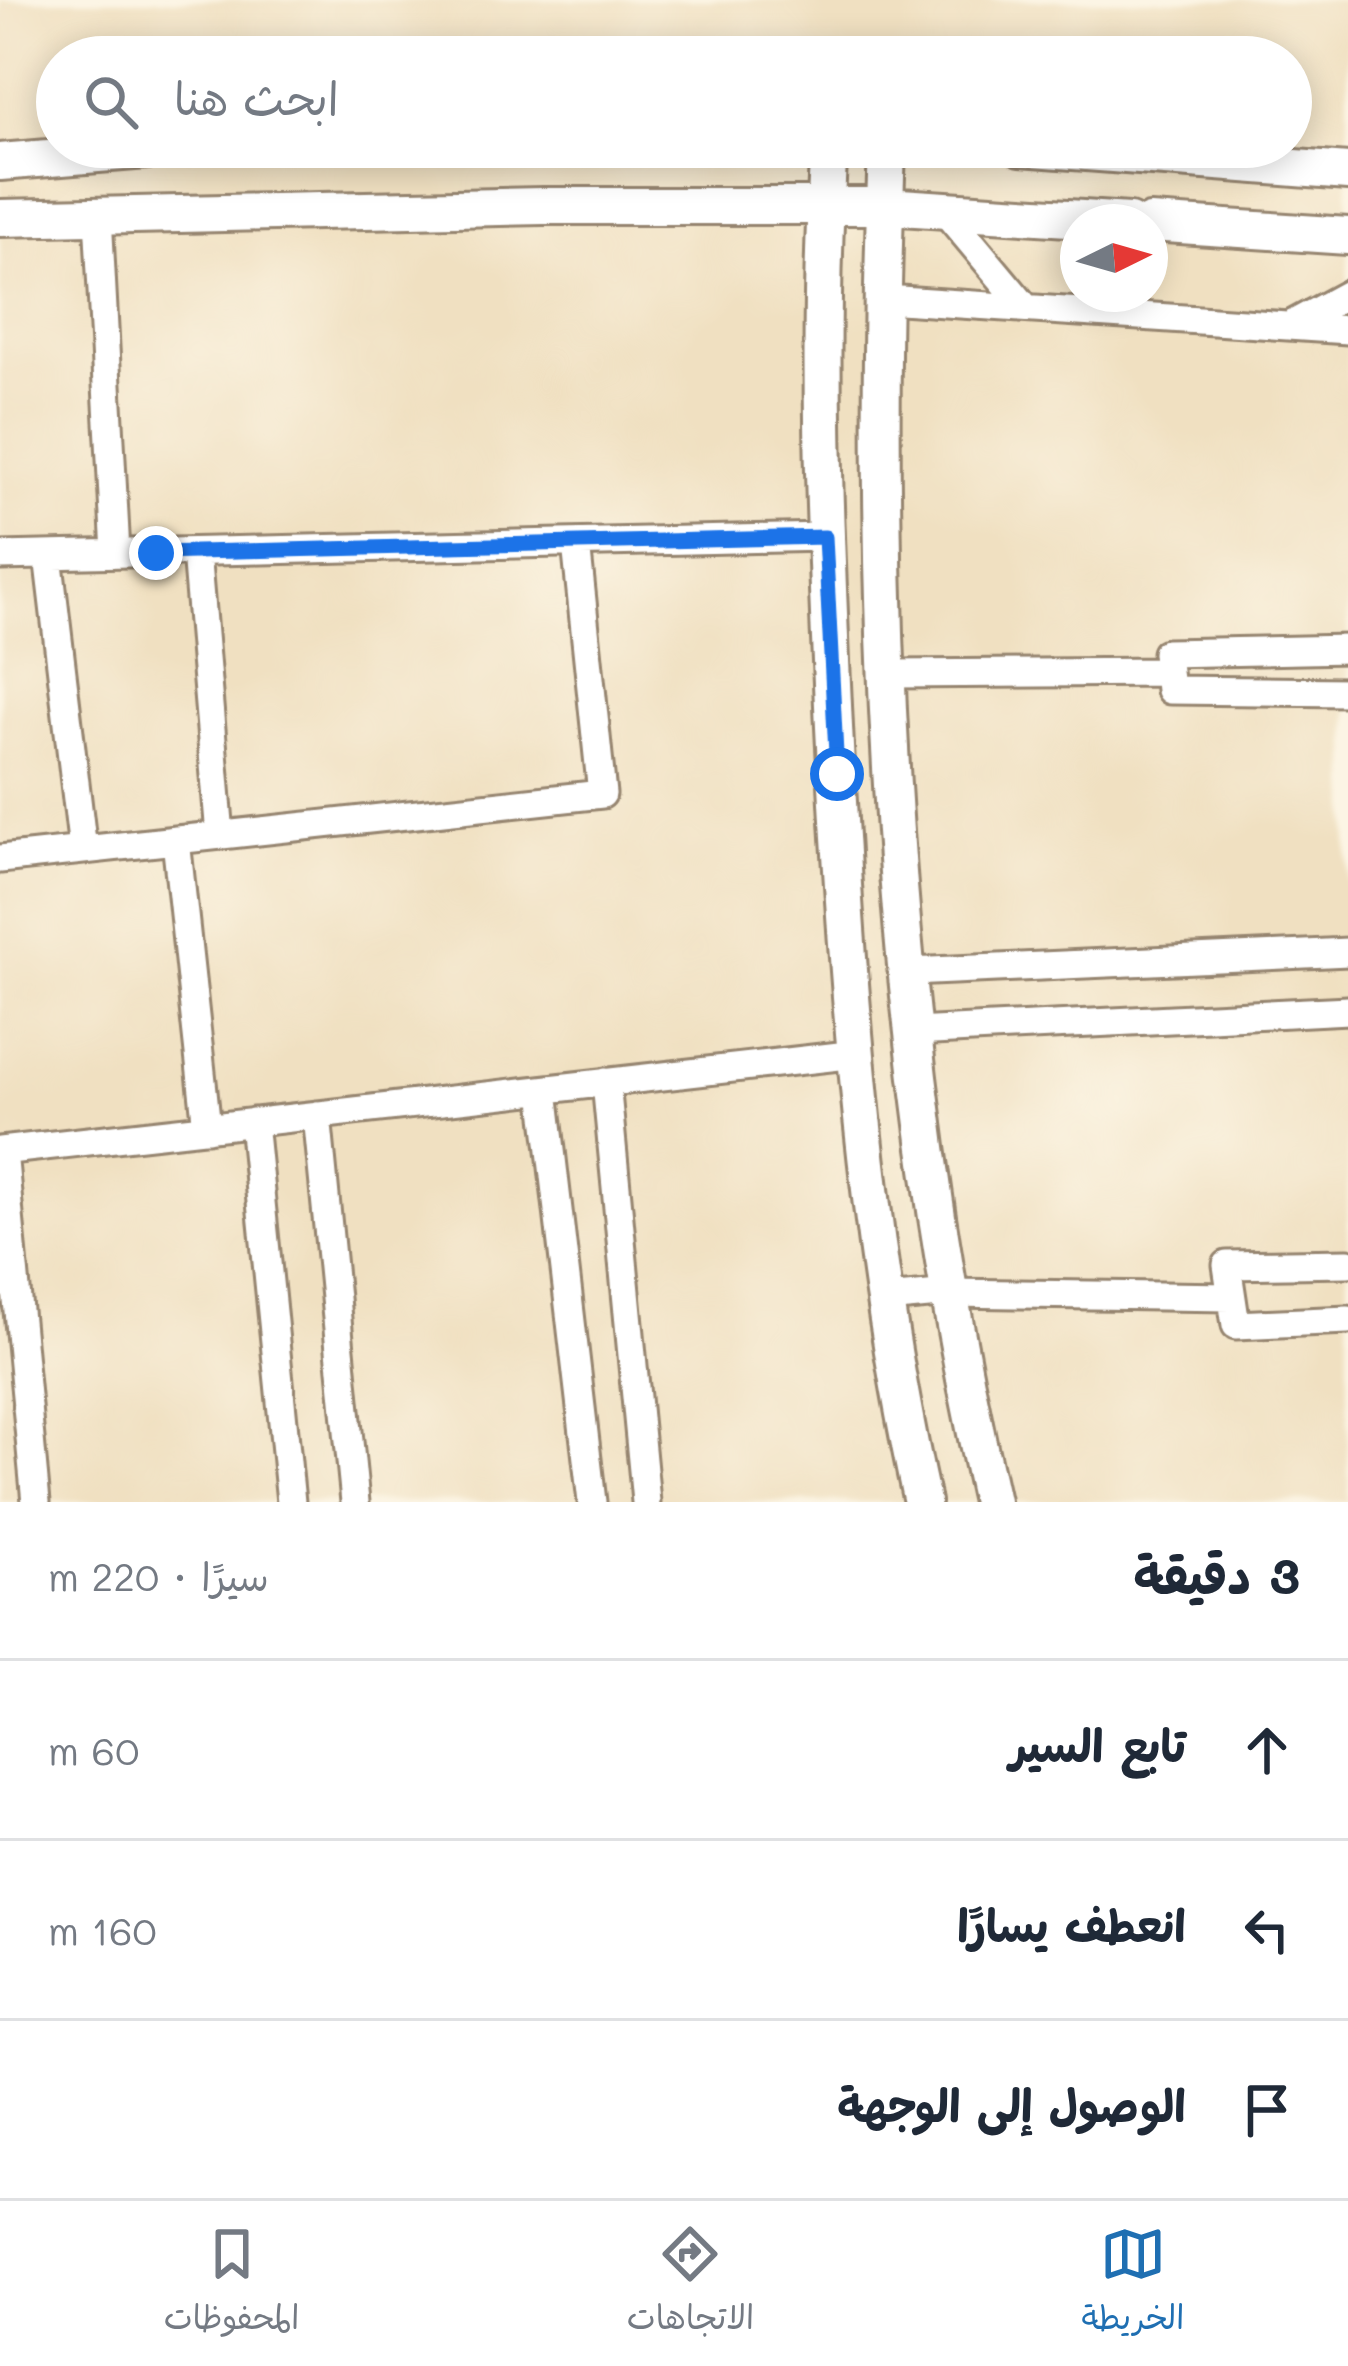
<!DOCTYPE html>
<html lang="ar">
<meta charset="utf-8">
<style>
:root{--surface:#fff;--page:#f2f2f3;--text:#1f2937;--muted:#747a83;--line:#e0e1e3;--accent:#1f6fb2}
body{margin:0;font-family:Mali,"Playpen Sans Arabic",sans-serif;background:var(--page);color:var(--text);direction:rtl}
.compass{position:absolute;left:1060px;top:204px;width:108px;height:108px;border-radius:50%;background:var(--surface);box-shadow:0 6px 30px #0003;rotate:85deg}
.stop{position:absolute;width:36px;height:36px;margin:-27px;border:9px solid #1a73e8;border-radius:50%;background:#fff}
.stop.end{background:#1a73e8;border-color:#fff;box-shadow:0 3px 12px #0008}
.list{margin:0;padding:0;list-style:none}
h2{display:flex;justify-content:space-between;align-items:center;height:156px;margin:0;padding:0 48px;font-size:51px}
h2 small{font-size:39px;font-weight:400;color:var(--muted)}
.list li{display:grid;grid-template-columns:78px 1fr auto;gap:36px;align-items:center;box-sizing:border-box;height:180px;padding:0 48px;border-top:3px solid var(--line)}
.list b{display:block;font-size:45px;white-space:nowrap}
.list em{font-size:39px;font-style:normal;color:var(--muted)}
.icon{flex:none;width:66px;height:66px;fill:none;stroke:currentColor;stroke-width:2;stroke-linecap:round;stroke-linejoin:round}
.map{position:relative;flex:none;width:1348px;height:1502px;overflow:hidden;direction:ltr}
.search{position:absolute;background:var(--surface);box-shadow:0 6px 30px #0003;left:36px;right:36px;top:36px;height:132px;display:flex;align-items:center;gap:30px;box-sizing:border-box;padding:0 42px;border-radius:66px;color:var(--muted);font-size:45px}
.sheet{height:696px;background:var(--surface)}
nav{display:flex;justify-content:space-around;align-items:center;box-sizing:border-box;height:168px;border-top:3px solid var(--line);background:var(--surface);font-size:33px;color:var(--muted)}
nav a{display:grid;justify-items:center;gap:6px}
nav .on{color:var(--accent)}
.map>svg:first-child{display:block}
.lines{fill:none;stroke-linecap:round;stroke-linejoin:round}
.street-casing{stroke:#968570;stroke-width:33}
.secondary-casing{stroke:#968570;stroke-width:42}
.street{stroke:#fff;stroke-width:27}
.secondary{stroke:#fff;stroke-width:36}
.route{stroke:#1a73e8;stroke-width:15}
</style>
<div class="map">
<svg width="1348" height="1502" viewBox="0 0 1348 1502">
<rect width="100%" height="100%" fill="#fcf5e5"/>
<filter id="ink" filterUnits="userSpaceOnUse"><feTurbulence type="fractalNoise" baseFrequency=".00833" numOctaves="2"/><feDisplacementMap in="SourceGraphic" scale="24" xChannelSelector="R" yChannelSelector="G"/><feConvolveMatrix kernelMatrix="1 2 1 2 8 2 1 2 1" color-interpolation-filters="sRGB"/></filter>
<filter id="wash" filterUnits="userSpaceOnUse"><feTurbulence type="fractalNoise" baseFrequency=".004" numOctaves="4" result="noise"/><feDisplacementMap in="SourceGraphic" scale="48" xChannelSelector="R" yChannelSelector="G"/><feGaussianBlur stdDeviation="2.7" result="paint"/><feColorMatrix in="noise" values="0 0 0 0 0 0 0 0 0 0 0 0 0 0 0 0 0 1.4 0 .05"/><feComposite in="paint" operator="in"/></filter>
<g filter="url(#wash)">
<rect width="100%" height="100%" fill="#f0e0c1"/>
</g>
<g filter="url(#ink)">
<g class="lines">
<g class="street-casing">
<path id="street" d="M944 210 1026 308
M98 216 116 553
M885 299 1348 330
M1289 326 1348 294
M196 552 220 835
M48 555 83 850
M0 556 825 537
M1348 649 1166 653 1170 690 1348 692
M890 674 1168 672
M176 840 207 1128
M0 859 602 794 576 543
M909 972 1348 952
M914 1032 1348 1010
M606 1082 646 1502
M544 1090 592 1502
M317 1115 355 1502
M253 1122 291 1502
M0 1151 857 1054
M3 1151 36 1502
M1348 1263 1227 1265 1236 1325 1348 1320
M886 1299 950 1293 1231 1297"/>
</g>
<g class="secondary-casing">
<path id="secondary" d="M829 147C816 340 825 535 834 727 847 987 866 1248 922 1502
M887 147C870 598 890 1061 991 1502
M1021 147 1348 172
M0 162 184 147
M0 218 543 206H885L1129 222
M1150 223 1348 236"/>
</g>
<use href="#street" class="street"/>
<use href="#secondary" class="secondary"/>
</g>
</g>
<g class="lines" filter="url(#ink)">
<path class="route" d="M156 553 825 537 837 774"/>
</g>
</svg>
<svg class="compass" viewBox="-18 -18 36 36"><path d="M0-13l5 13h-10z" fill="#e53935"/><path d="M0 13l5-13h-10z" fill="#747a83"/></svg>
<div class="stop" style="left:837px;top:774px"></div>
<div class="stop end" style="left:156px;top:553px"></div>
<div class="search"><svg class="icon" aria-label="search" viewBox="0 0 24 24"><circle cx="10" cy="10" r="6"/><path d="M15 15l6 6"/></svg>ابحث هنا</div>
</div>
<section class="sheet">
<h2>3 دقيقة<small>سيرًا · 220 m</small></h2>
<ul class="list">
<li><svg class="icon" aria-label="ahead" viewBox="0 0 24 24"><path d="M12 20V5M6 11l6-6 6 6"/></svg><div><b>تابع السير</b></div><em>60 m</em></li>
<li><svg class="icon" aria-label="left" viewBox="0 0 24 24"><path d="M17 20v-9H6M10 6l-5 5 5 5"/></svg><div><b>انعطف يسارًا</b></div><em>160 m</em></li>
<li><svg class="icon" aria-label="arrive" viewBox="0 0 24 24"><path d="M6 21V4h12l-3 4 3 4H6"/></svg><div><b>الوصول إلى الوجهة</b></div></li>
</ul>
</section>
<nav>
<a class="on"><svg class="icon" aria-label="map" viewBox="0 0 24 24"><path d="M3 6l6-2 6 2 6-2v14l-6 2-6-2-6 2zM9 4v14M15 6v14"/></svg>الخريطة</a>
<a><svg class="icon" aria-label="directions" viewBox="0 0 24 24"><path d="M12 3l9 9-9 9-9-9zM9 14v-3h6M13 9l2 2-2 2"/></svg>الاتجاهات</a>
<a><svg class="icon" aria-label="saved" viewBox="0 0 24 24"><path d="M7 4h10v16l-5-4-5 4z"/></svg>المحفوظات</a>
</nav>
